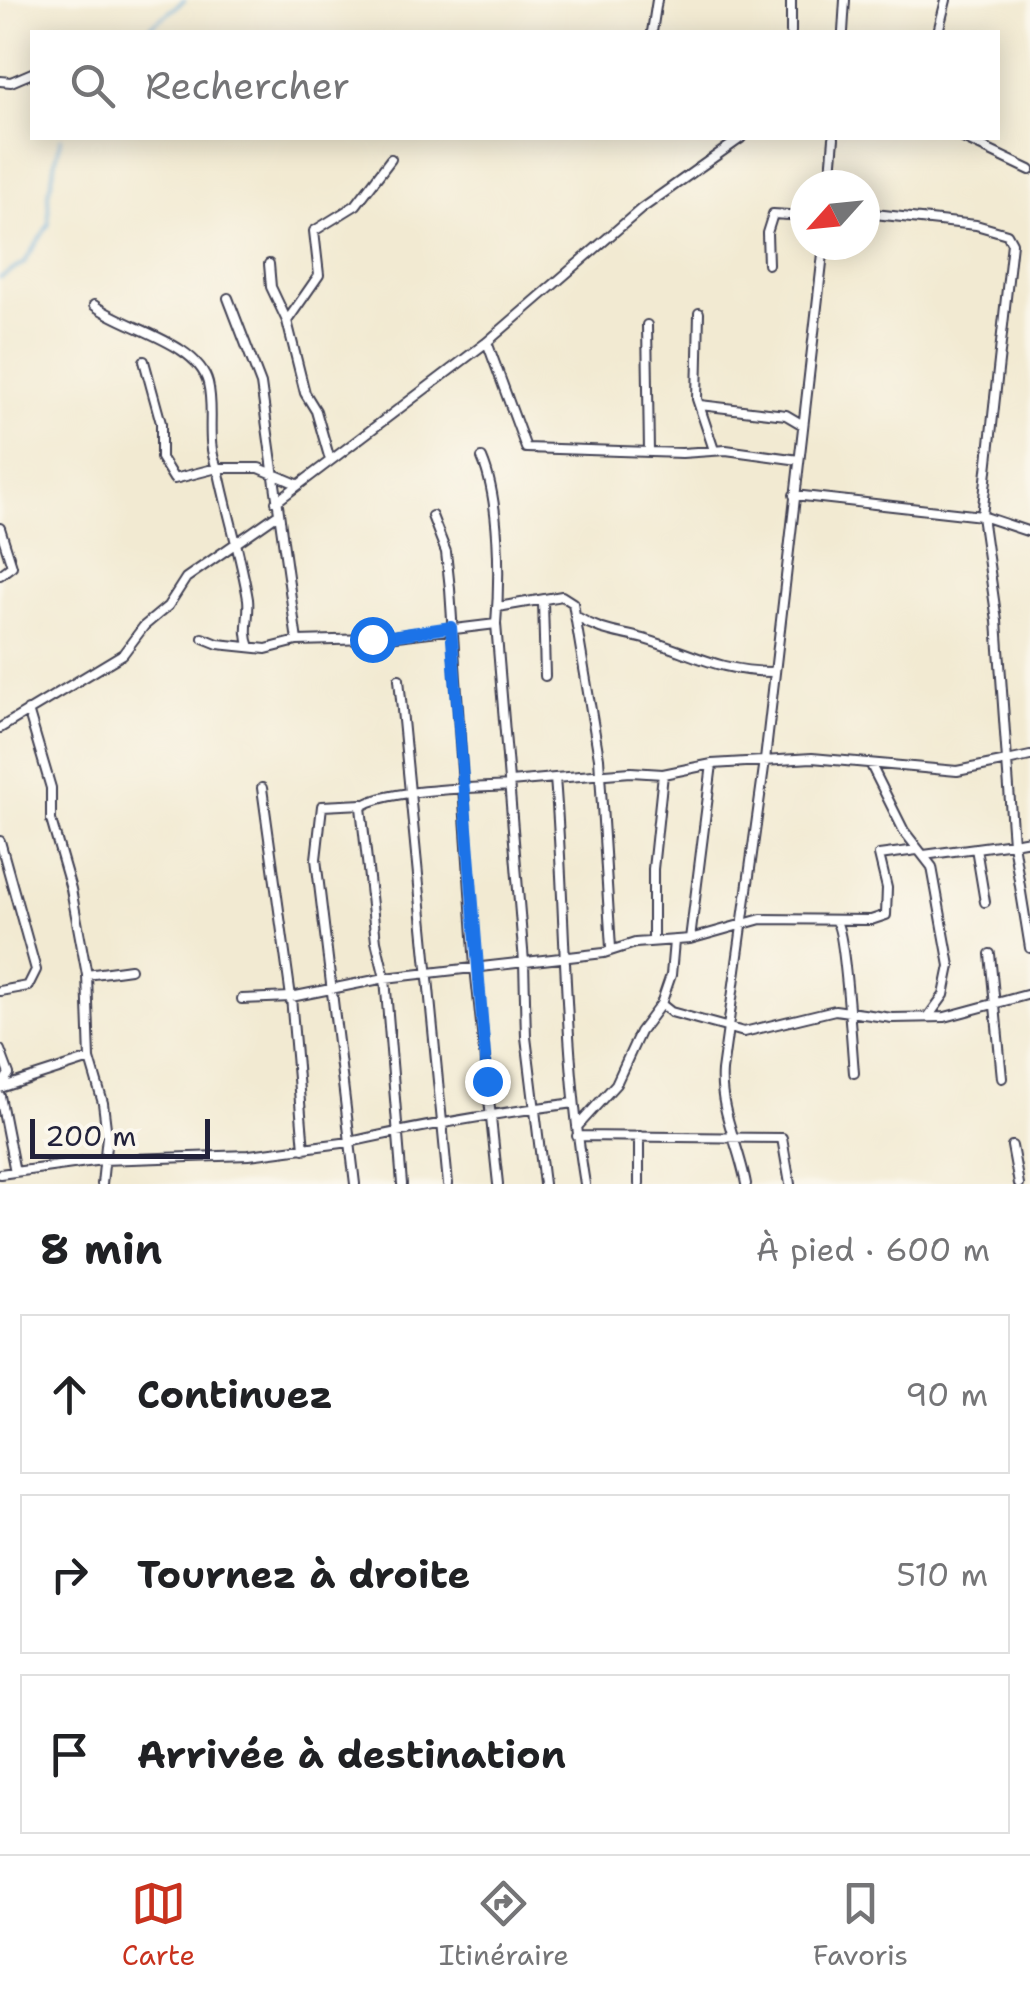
<!DOCTYPE html>
<html lang="fr">
<meta charset="utf-8">
<style>
:root{--surface:#fff;--page:#f2f2f2;--text:#202124;--muted:#757577;--line:#e0e0e0;--accent:#c8321e}
body{margin:0;font-family:"Shantell Sans",sans-serif;background:var(--page);color:var(--text)}
.compass{position:absolute;left:790px;top:170px;width:90px;height:90px;border-radius:50%;background:var(--surface);box-shadow:0 5px 25px #0003;rotate:243deg}
.scale{position:absolute;left:30px;bottom:25px;width:180px;box-sizing:border-box;padding-left:10px;border:5px solid #22223b;border-top:0;font-size:28px;line-height:35px;white-space:nowrap;color:#22223b;-webkit-text-stroke:8px #fbf7ec;paint-order:stroke}
.stop{position:absolute;width:30px;height:30px;margin:-22px;border:8px solid #1a73e8;border-radius:50%;background:#fff}
.stop.end{background:#1a73e8;border-color:#fff;box-shadow:0 2px 10px #0008}
.list{margin:0;padding:0;list-style:none}
h2{display:flex;justify-content:space-between;align-items:center;height:130px;margin:0;padding:0 40px;font-size:42px}
h2 small{font-size:32px;font-weight:400;color:var(--muted)}
.list li{display:grid;grid-template-columns:65px 1fr auto;gap:30px;align-items:center;box-sizing:border-box;height:160px;margin:0 20px 20px;padding:0 20px;border:2px solid var(--line);border-radius:0px}
.list b{display:block;font-size:38px;white-space:nowrap}
.list em{font-size:32px;font-style:normal;color:var(--muted)}
.icon{flex:none;width:55px;height:55px;fill:none;stroke:currentColor;stroke-width:2;stroke-linecap:round;stroke-linejoin:round}
.map{position:relative;flex:none;width:1030px;height:1184px;overflow:hidden}
.search{position:absolute;background:var(--surface);box-shadow:0 5px 25px #0003;left:30px;right:30px;top:30px;height:110px;display:flex;align-items:center;gap:25px;box-sizing:border-box;padding:0 35px;border-radius:0px;color:var(--muted);font-size:38px}
.sheet{height:670px;background:var(--surface)}
nav{display:flex;justify-content:space-around;align-items:center;box-sizing:border-box;height:140px;border-top:2px solid var(--line);background:var(--surface);font-size:28px;color:var(--muted)}
nav a{display:grid;justify-items:center;gap:5px}
nav .on{color:var(--accent)}
.map>svg:first-child{display:block}
.lines{fill:none;stroke-linecap:round;stroke-linejoin:round}
.stream{stroke:#65acdc;stroke-width:2.5}
.minor-casing{stroke:#414052;stroke-width:12}
.minor{stroke:#fff;stroke-width:8}
.route{stroke:#1a73e8;stroke-width:12}
</style>
<div class="map">
<svg width="1030" height="1184" viewBox="0 0 1030 1184">
<rect width="100%" height="100%" fill="#fbf7ec"/>
<filter id="ink" filterUnits="userSpaceOnUse"><feTurbulence type="fractalNoise" baseFrequency=".01" numOctaves="2"/><feDisplacementMap in="SourceGraphic" scale="20" xChannelSelector="R" yChannelSelector="G"/><feConvolveMatrix kernelMatrix="1 2 1 2 8 2 1 2 1" color-interpolation-filters="sRGB"/></filter>
<filter id="wash" filterUnits="userSpaceOnUse"><feTurbulence type="fractalNoise" baseFrequency=".0048" numOctaves="4" result="noise"/><feDisplacementMap in="SourceGraphic" scale="40" xChannelSelector="R" yChannelSelector="G"/><feGaussianBlur stdDeviation="2.25" result="paint"/><feColorMatrix in="noise" values="0 0 0 0 0 0 0 0 0 0 0 0 0 0 0 0 0 1.4 0 .05"/><feComposite in="paint" operator="in"/></filter>
<g filter="url(#wash)">
<rect width="100%" height="100%" fill="#f2ead2"/>
<g class="lines">
<path class="stream" d="M143 32 185 0
M0 278 24 263 49 224 48 195 61 138"/>
</g>
</g>
<g filter="url(#ink)">
<g class="lines">
<g class="minor-casing">
<path id="minor" d="M652 32 657 0
M791 32V0
M843 32 845 0
M938 32 946 0
M0 81 11 82 32 73
M963 138 1030 170
M830 185 834 138
M269 264 271 287 287 321 305 393 316 411 330 460
M768 264 767 233 773 214 805 216
M228 298 261 384 297 641
M94 305C123 328 198 342 208 383 215 412 205 439 217 468H259L297 484
M699 313 697 399 714 450
M287 321 319 275 314 231 356 205 391 159
M647 325 649 451
M487 342 526 448 682 453 726 450 799 460
M144 361 161 423V458L174 479 217 468 219 473C228 516 241 556 248 599 250 617 243 630 250 647
M700 405 786 415 803 425
M482 458C500 500 500 578 496 624L524 962 526 1037 544 1184
M794 495 982 516 1012 243 1007 234 976 225 865 213
M276 502 487 342 641 209 741 138
M432 516 446 552 450 589 475 967 498 1184
M0 528 12 566 0 575
M543 601 545 676
M498 607 562 596 573 603 599 758 611 948
M577 617C601 632 618 632 644 639 695 654 716 671 773 672
M203 638 218 644 266 649 297 641 372 639 496 624
M399 679 448 1184
M28 710 51 788V820L71 889 87 975 90 1059 103 1103 107 1136 102 1184
M0 728 123 654 144 626 168 606 186 578 278 514
M871 765 904 831 932 867 950 966 944 995 928 1017
M510 782 555 778
M262 788 291 997 304 1149
M363 804 322 806 316 859 350 1142C425 1125 498 1113 574 1103
M1030 840 1013 843 1030 948
M0 841 36 970 28 986 0 991
M976 848 985 902
M924 855 1013 843 1007 761 1030 756
M836 922C845 931 852 1050 854 1073
M690 939 712 764
M653 941V869L663 774
M990 954 1002 1078
M87 975 130 969
M242 999 291 997 385 978 604 953 635 943 690 939 761 919 871 920 886 915 887 888 879 855 917 850
M661 1004 671 1012 744 1032 835 1010 892 1018 945 1017 1030 994
M0 1050 9 1074 0 1087
M0 1088 90 1059
M0 1096 15 1172
M577 1127 616 1084 640 1032 661 1004 671 975 674 941
M577 1136 782 1138 790 1184
M1012 1146 1019 1184
M0 1174 102 1160 249 1155 350 1142 355 1184
M402 1184 385 978 376 941 361 807C383 789 477 788 509 786
M585 1184C563 1049 566 913 555 778L631 772 663 774 712 764 812 758 957 771 1007 761 997 621 982 516 1030 532
M639 1184V1136
M746 1184C739 1145 719 1110 722 1071L765 760 824 245"/>
</g>
<use href="#minor" class="minor"/>
</g>
</g>
<g class="lines" filter="url(#ink)">
<path class="route" d="M372 639 451 627 487 1081"/>
</g>
</svg>
<svg class="compass" viewBox="-18 -18 36 36"><path d="M0-13l5 13h-10z" fill="#e53935"/><path d="M0 13l5-13h-10z" fill="#757577"/></svg>
<div class="scale">200 m</div>
<div class="stop" style="left:372px;top:639px"></div>
<div class="stop end" style="left:487px;top:1081px"></div>
<div class="search"><svg class="icon" aria-label="search" viewBox="0 0 24 24"><circle cx="10" cy="10" r="6"/><path d="M15 15l6 6"/></svg>Rechercher</div>
</div>
<section class="sheet">
<h2>8 min<small>À pied · 600 m</small></h2>
<ul class="list">
<li><svg class="icon" aria-label="ahead" viewBox="0 0 24 24"><path d="M12 20V5M6 11l6-6 6 6"/></svg><div><b>Continuez</b></div><em>90 m</em></li>
<li><svg class="icon" aria-label="right" viewBox="0 0 24 24"><path d="M7 20v-9h11M14 6l5 5-5 5"/></svg><div><b>Tournez à droite</b></div><em>510 m</em></li>
<li><svg class="icon" aria-label="arrive" viewBox="0 0 24 24"><path d="M6 21V4h12l-3 4 3 4H6"/></svg><div><b>Arrivée à destination</b></div></li>
</ul>
</section>
<nav>
<a class="on"><svg class="icon" aria-label="map" viewBox="0 0 24 24"><path d="M3 6l6-2 6 2 6-2v14l-6 2-6-2-6 2zM9 4v14M15 6v14"/></svg>Carte</a>
<a><svg class="icon" aria-label="directions" viewBox="0 0 24 24"><path d="M12 3l9 9-9 9-9-9zM9 14v-3h6M13 9l2 2-2 2"/></svg>Itinéraire</a>
<a><svg class="icon" aria-label="saved" viewBox="0 0 24 24"><path d="M7 4h10v16l-5-4-5 4z"/></svg>Favoris</a>
</nav>
